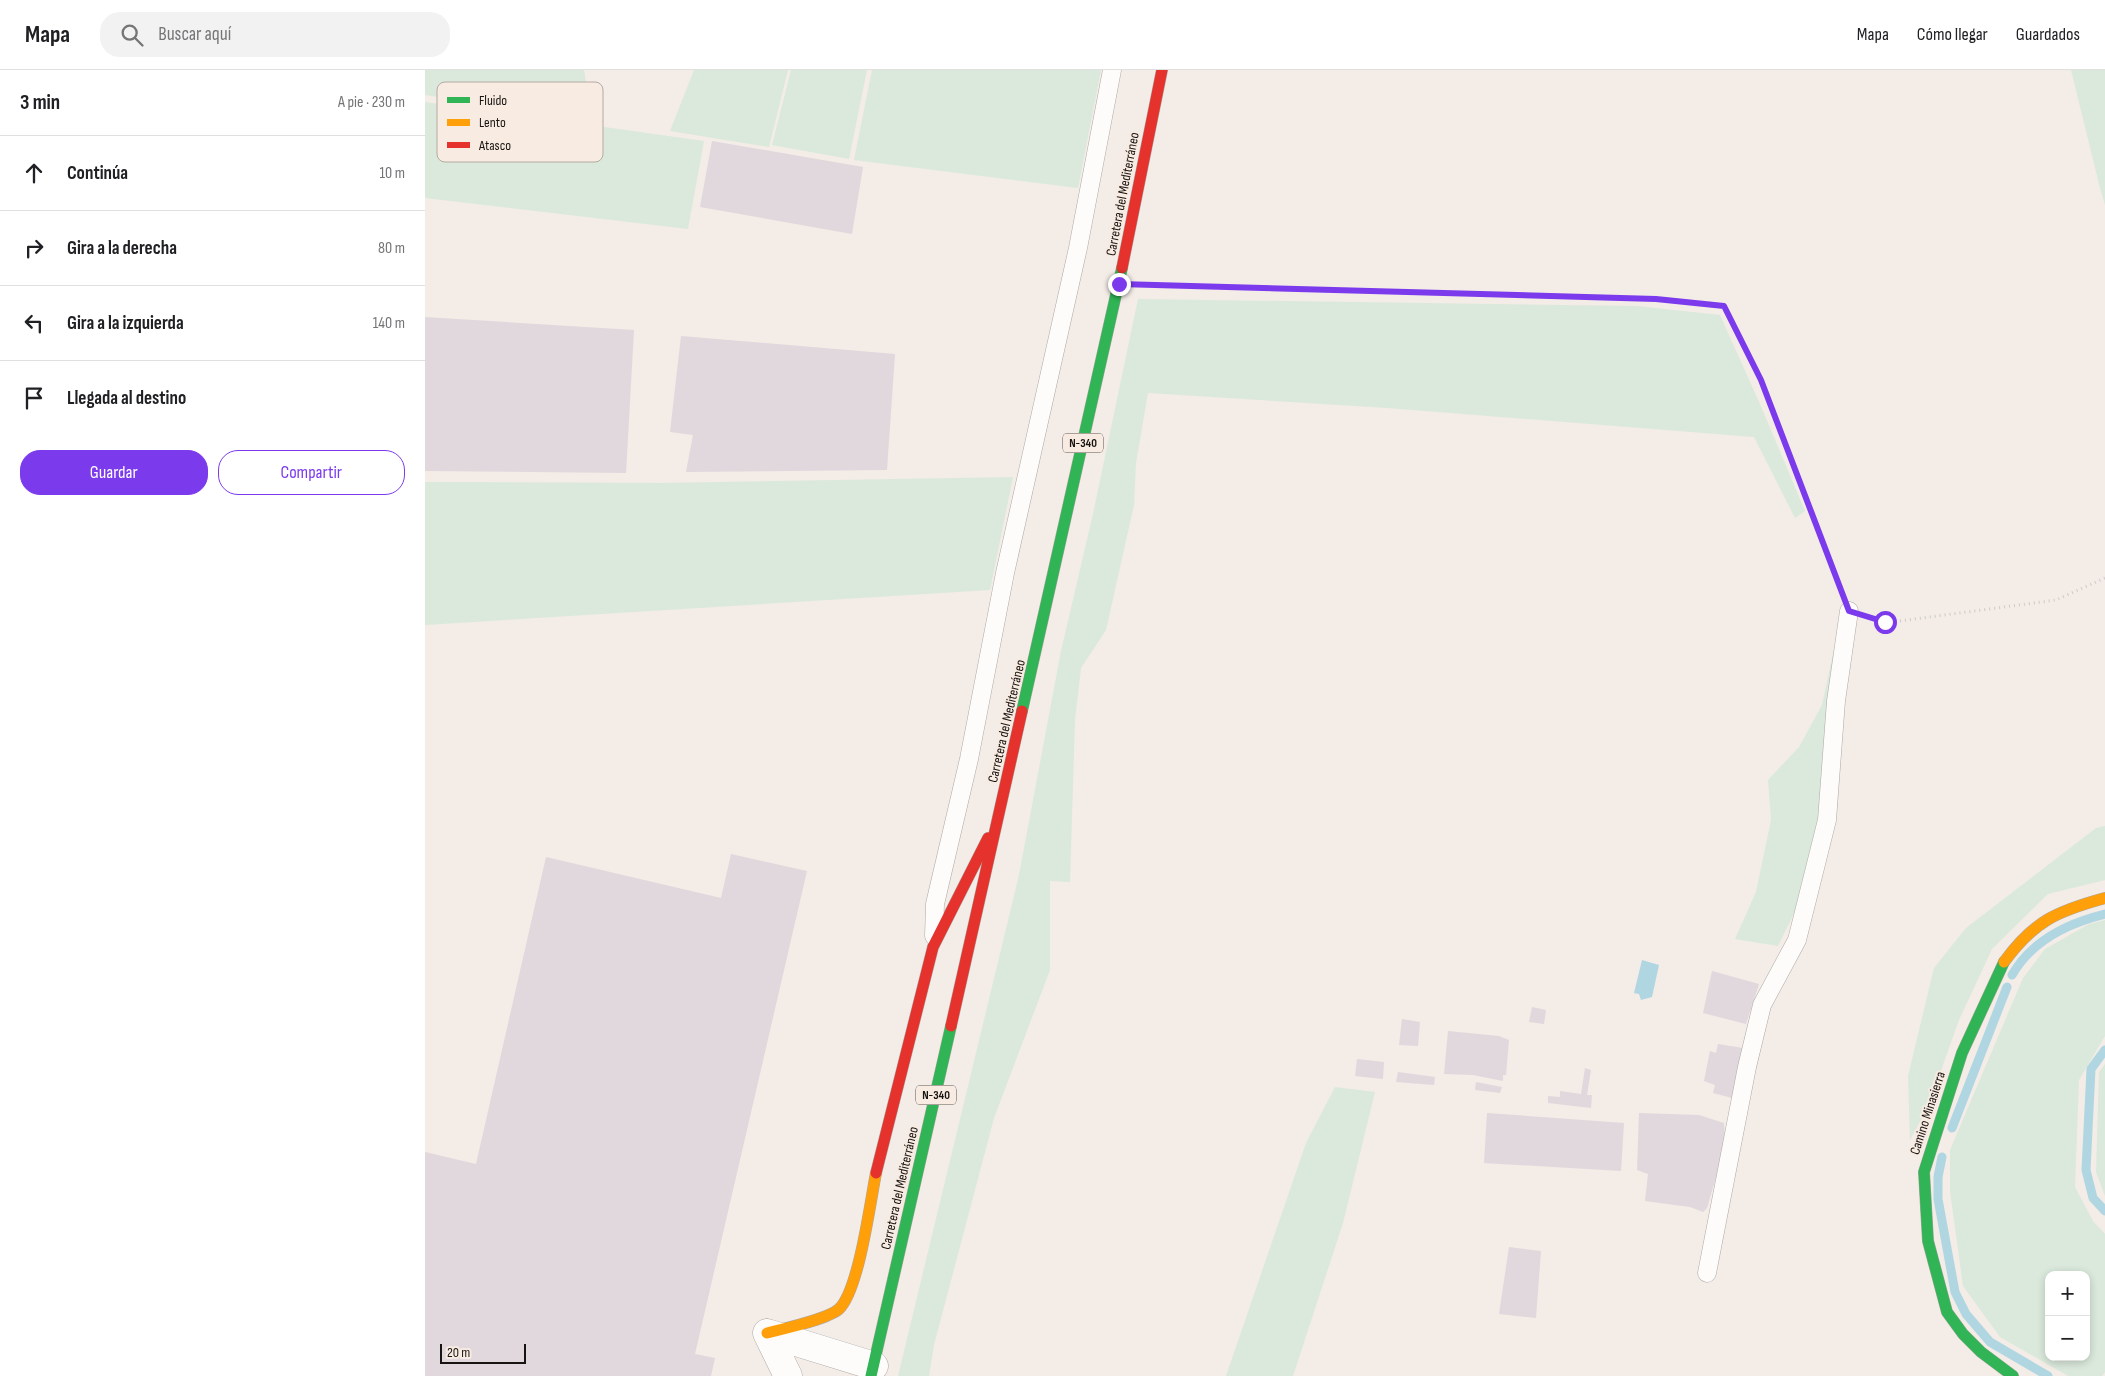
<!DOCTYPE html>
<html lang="es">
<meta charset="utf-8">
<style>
:root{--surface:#fff;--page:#f2f2f2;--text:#202124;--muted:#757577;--line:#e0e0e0;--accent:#7c3aed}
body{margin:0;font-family:"Sofia Sans Condensed",sans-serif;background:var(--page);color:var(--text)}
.controls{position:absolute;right:15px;bottom:15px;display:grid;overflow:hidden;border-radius:10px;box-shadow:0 2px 8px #0003}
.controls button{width:45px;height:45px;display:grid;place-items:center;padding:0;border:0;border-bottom:1px solid var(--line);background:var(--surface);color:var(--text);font:25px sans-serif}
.scale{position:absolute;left:15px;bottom:12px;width:86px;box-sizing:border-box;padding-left:5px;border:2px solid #181411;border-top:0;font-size:14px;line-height:18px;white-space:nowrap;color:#181411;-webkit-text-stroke:4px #f8ebe2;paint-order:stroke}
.stop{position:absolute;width:15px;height:15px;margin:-11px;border:4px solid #7c3aed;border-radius:50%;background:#fff}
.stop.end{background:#7c3aed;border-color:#fff;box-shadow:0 1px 5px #0008}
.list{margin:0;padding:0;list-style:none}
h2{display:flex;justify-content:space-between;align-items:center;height:65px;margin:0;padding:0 20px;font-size:21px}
h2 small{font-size:16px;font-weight:400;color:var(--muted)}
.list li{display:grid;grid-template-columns:32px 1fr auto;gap:15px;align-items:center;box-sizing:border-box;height:75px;padding:0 20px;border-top:1px solid var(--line)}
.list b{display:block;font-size:19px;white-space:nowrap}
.list em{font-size:16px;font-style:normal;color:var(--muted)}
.actions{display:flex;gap:10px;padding:15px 20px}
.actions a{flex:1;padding:11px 0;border:1px solid var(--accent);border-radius:20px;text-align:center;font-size:18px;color:var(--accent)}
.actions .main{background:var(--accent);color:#fff}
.icon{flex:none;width:28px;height:28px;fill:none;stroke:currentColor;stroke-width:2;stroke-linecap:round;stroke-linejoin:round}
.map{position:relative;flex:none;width:1680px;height:1306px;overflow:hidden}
header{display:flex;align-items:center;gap:30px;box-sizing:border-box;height:70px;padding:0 25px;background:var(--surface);border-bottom:1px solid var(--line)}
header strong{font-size:24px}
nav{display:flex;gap:28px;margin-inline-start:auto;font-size:18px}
.search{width:350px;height:45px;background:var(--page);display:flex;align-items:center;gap:12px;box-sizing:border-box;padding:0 18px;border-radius:20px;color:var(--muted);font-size:19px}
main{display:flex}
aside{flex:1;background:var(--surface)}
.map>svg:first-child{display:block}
.green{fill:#dae9db;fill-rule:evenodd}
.water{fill:#b0d6e2}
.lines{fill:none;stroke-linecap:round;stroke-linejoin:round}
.stream{stroke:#b0d6e2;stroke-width:9}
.building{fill:#e0d8dd}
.lane-casing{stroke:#ada7a3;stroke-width:19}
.street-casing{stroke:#ada7a3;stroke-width:29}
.fast-casing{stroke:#ada7a3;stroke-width:12}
.slow-casing{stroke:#ada7a3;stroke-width:12}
.jam-casing{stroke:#ada7a3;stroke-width:12}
.path{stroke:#cecbc9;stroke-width:3;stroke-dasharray:1 4;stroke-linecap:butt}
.lane{stroke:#fdfcfb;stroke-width:18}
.street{stroke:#fdfcfb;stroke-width:28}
.fast{stroke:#30b455;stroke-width:11}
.slow{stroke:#ff9f0a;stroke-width:11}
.jam{stroke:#e5322d;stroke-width:11}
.route{stroke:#7c3aed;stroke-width:6}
.labels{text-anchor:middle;stroke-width:4;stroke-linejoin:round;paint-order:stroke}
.shield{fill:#f8ebe2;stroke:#5b5450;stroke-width:1}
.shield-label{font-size:12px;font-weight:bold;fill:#181411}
.street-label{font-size:14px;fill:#181411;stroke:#f8ebe2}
.key{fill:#f8ebe2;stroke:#b5aaa3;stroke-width:1}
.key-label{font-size:14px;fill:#181411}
</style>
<header>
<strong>Mapa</strong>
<div class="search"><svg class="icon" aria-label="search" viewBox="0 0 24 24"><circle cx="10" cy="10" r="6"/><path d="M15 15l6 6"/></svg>Buscar aquí</div>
<nav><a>Mapa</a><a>Cómo llegar</a><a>Guardados</a></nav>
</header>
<main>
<aside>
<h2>3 min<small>A pie · 230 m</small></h2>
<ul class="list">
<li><svg class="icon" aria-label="ahead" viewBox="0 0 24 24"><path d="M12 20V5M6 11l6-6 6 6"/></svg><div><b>Continúa</b></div><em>10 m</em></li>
<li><svg class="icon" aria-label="right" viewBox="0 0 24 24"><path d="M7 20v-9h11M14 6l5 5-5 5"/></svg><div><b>Gira a la derecha</b></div><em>80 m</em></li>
<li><svg class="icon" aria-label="left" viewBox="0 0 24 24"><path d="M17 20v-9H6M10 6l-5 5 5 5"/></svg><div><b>Gira a la izquierda</b></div><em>140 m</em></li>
<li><svg class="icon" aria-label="arrive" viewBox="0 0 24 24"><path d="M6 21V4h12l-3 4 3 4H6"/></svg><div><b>Llegada al destino</b></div></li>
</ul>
<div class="actions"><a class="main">Guardar</a><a>Compartir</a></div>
</aside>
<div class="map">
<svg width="1680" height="1306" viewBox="0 0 1680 1306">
<rect width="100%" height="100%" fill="#f3ece7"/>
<path class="green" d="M0 0H159L167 49 0 25Z
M269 0H363L344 77 245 61Z
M366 0H442L424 89 347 75Z
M447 0H676L653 118 429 90Z
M1646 0H1680V135L1675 118Z
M0 32 279 71 263 159 0 128Z
M713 229 1212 236 1295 245 1335 334 1380 441 1370 448 1329 367 962 338 723 323 711 393 709 435 681 560 656 598 650 650 645 812 625 811V900L569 1048 509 1275 504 1306H473L594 805 636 581 668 444Z
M588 407 565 520 0 555V412L235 413Z
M1410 575C1403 661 1400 756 1371 838 1366 851 1359 863 1353 876L1310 869 1331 822 1346 750 1343 710 1374 677 1397 635Z
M1680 756V810L1623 824 1567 879 1534 950 1503 1037 1485 1070 1483 1006 1509 898 1541 858 1671 758Z
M1680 850V966L1654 1010 1650 1117 1668 1151 1680 1164V1302L1677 1306H1643L1575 1267 1538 1216 1525 1121V1080L1598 908 1620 879 1664 854ZM1624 1205H1661V1287H1624Z
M1680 994V1126L1671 1102 1674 1002Z
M910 1017 950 1022 918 1153 868 1306H801L881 1073Z"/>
<path class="water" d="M1217 890 1234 895 1227 927 1216 930 1214 924 1209 923Z"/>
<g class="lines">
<path class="stream" d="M1587 905C1607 870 1643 853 1680 844
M1680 980 1666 999 1661 1100 1668 1128 1680 1141
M1527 1058 1582 917
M1517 1087 1513 1107V1129L1530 1222 1541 1244 1565 1272 1623 1306"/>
</g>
<path class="building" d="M287 71 438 97 427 164 275 137Z
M0 247 209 260 201 403 0 401Z
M256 266 470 284 462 400 261 402 268 365 245 362Z
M306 784 382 801 270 1284 290 1288 286 1306H0V1082L51 1094 121 787 296 828Z
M1287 901 1334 914 1321 954 1278 943Z
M1107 937 1121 940 1119 954 1104 952Z
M977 949 995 952 993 976 974 975Z
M1023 961 1074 966 1084 970 1081 1005H1078V1011L1048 1005 1019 1004Z
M1293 974 1318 978 1307 1028 1288 1023 1290 1015 1279 1011 1285 981 1291 983Z
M932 989 959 992 958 1009 930 1006Z
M1160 998 1166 1000 1162 1025H1167L1166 1038 1123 1033V1026L1135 1027V1021L1156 1024Z
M973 1002 1010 1007 1009 1015 971 1012Z
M1051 1012 1077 1017 1075 1023 1050 1020Z
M1062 1043 1199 1053 1196 1101 1059 1093Z
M1214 1043 1274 1045 1299 1053 1300 1070 1297 1086 1282 1138 1278 1142 1265 1137 1220 1131 1223 1104 1212 1100Z
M1084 1177 1116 1181 1111 1248 1074 1244Z"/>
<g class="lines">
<g class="lane-casing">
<path id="lane" d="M509 866 510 834 544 689 580 503 653 178 687 0
M1282 1203 1322 997 1337 935 1372 870 1402 750 1411 631 1424 541"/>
</g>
<g class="street-casing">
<path id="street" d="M342 1263 449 1296
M342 1263 363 1306"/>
</g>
<g class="fast-casing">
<path id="fast" d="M597 641 697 198
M1579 892 1537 983 1499 1102 1503 1171 1522 1242 1538 1264 1556 1282 1588 1306
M446 1306 526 956"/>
</g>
<g class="slow-casing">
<path id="slow" d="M1579 892C1609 851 1632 841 1680 828
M342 1263C358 1259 403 1249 414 1239 434 1220 445 1133 451 1103"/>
</g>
<g class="jam-casing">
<path id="jam" d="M697 198 737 0
M526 956 597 641
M451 1103 508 877 563 768"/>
</g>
<path class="path" d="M722 215 1231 229 1299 236 1336 310 1416 519
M1446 548 1460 553 1631 530 1680 508"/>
<use href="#lane" class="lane"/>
<use href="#street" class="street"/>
<use href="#fast" class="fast"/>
<use href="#slow" class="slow"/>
<use href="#jam" class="jam"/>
</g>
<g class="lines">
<path class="route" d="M694 214 1231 229 1299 236 1336 310 1424 541 1460 552"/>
</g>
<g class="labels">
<g class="shield">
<rect x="638" y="363.5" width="40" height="19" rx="4"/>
<rect x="491" y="1015.5" width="40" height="19" rx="4"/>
</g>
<g class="shield-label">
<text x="658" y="377">N-340</text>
<text x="511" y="1029">N-340</text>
</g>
<g class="street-label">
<text transform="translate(697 124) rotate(-79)" y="5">Carretera del Mediterráneo</text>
<text transform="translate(581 651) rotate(-77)" y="5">Carretera del Mediterráneo</text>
<text transform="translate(1502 1043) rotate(-72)" y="5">Camino Minasierra</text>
<text transform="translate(474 1118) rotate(-77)" y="5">Carretera del Mediterráneo</text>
</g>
</g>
<rect x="12" y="12" width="166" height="80" rx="8" class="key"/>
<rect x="22" y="27" width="23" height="6" fill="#30b455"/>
<rect x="22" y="49" width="23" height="7" fill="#ff9f0a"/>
<rect x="22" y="72" width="23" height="6" fill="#e5322d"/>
<g class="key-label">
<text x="54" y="35">Fluido</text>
<text x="54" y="57">Lento</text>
<text x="54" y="80">Atasco</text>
</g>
</svg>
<div class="controls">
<button>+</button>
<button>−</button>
</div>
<div class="scale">20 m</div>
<div class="stop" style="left:1460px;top:552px"></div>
<div class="stop end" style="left:694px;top:214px"></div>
</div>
</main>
